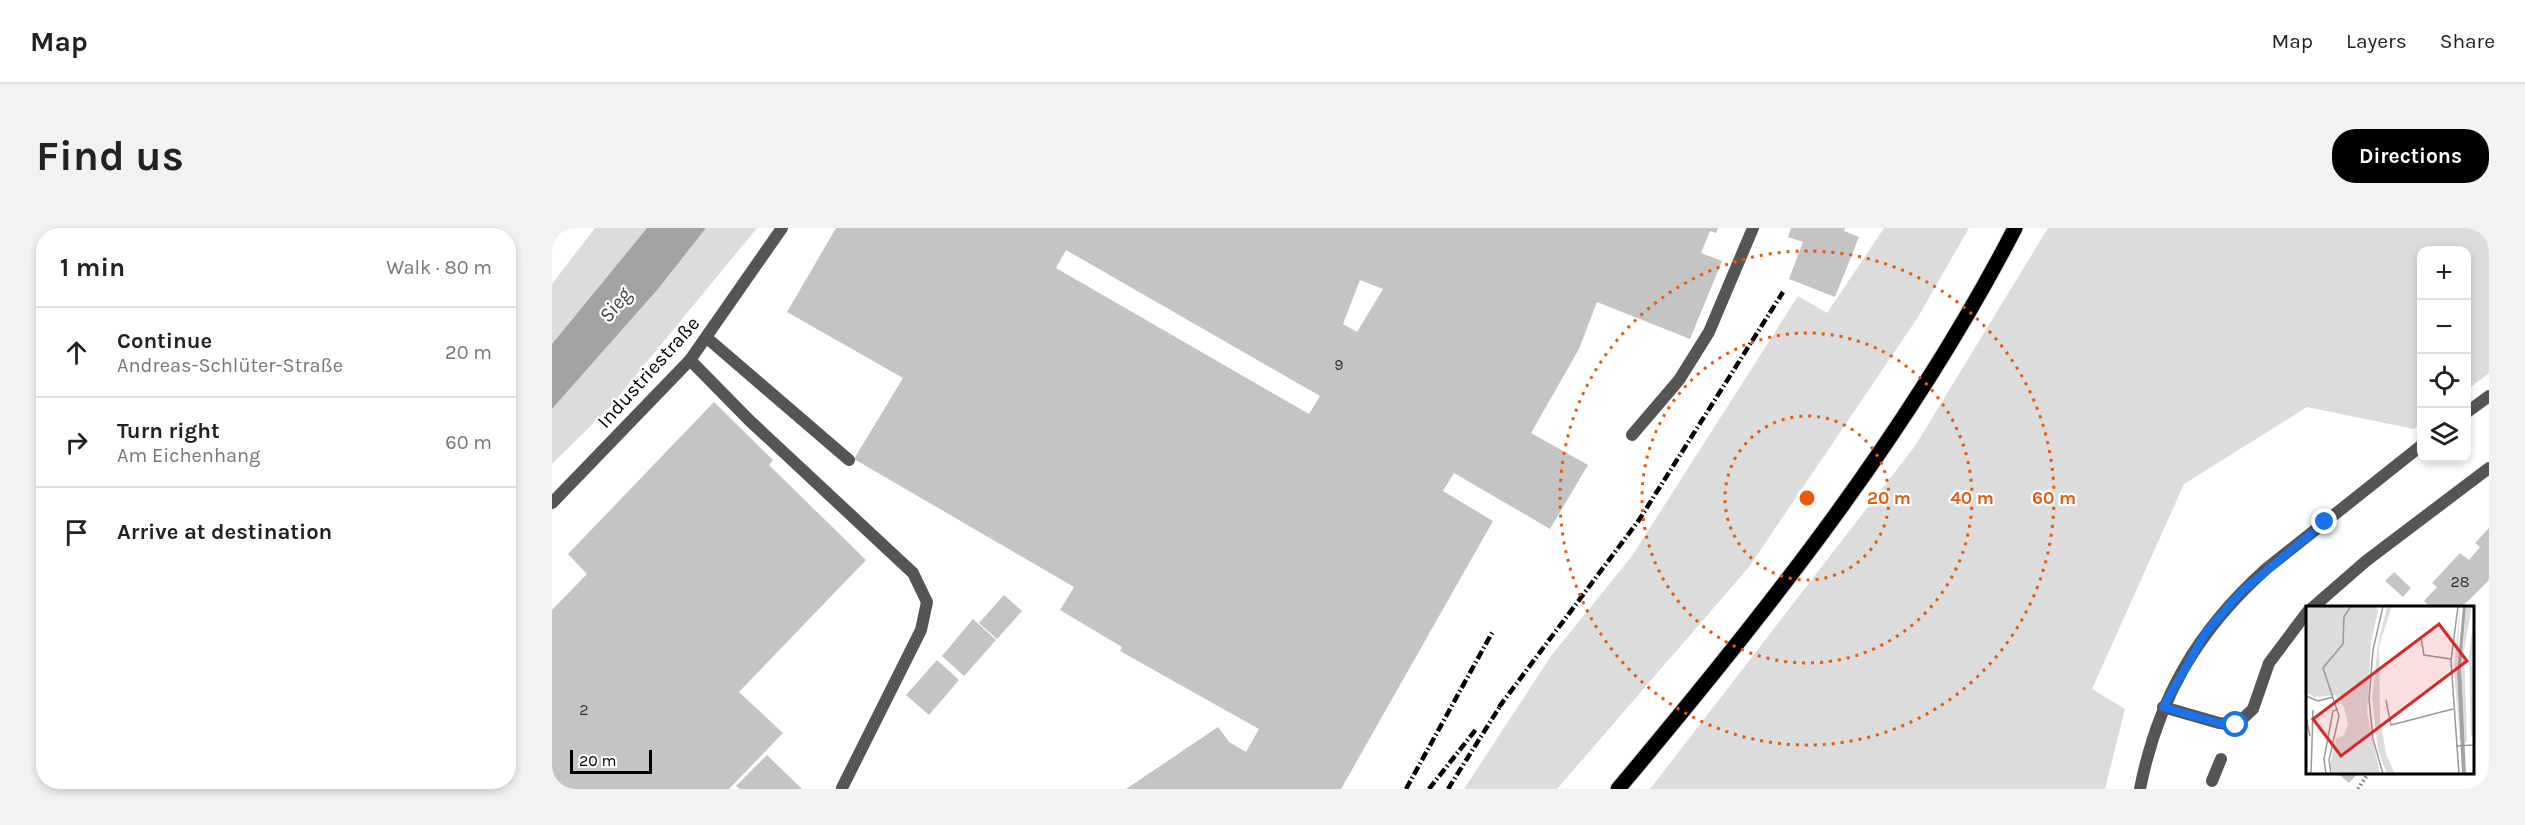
<!DOCTYPE html>
<meta charset="utf-8">
<style>
:root{--surface:#fff;--page:#f2f2f2;--text:#222;--muted:#767676;--line:#e0e0e0;--accent:#000}
body{margin:0;font-family:Karla,sans-serif;background:var(--page);color:var(--text)}
.controls{position:absolute;right:18px;top:18px;display:grid;overflow:hidden;border-radius:12px;box-shadow:0 3px 9px #0003}
.controls button{width:54px;height:54px;display:grid;place-items:center;padding:0;border:0;border-bottom:2px solid var(--line);background:var(--surface);color:var(--text);font:30px sans-serif}
.scale{position:absolute;left:18px;bottom:15px;width:82px;box-sizing:border-box;padding-left:6px;border:3px solid #000;border-top:0;font-size:16px;line-height:21px;white-space:nowrap;color:#000;-webkit-text-stroke:4px #fff;paint-order:stroke}
.stop{position:absolute;width:18px;height:18px;margin:-14px;border:4px solid #1a73e8;border-radius:50%;background:#fff}
.stop.end{background:#1a73e8;border-color:#fff;box-shadow:0 2px 6px #0008}
.list{margin:0;padding:0;list-style:none}
h2{display:flex;justify-content:space-between;align-items:center;height:78px;margin:0;padding:0 24px;font-size:26px}
h2 small{font-size:20px;font-weight:400;color:var(--muted)}
.list li{display:grid;grid-template-columns:39px 1fr auto;gap:18px;align-items:center;box-sizing:border-box;height:90px;padding:0 24px;border-top:2px solid var(--line)}
.list b{display:block;font-size:22px;white-space:nowrap}
.list p{margin:0;font-size:20px;white-space:nowrap;color:var(--muted)}
.list em{font-size:20px;font-style:normal;color:var(--muted)}
.icon{flex:none;width:33px;height:33px;fill:none;stroke:currentColor;stroke-width:2;stroke-linecap:round;stroke-linejoin:round}
.map{position:relative;flex:none;width:1937px;height:561px;overflow:hidden;border-radius:24px}
header{display:flex;align-items:center;gap:36px;box-sizing:border-box;height:84px;padding:0 30px;background:var(--surface);border-bottom:2px solid var(--line)}
header strong{font-size:28px}
nav{display:flex;gap:33px;margin-inline-start:auto;font-size:21px}
.intro{display:flex;align-items:center;justify-content:space-between;box-sizing:border-box;height:144px;padding:0 36px}
h1{margin:0;font-size:42px}
.button{padding:15px 27px;border-radius:24px;background:var(--accent);color:#fff;font-size:21px;font-weight:700}
main{display:flex;gap:36px;padding:0 36px}
aside{flex:1;background:var(--surface);border-radius:24px;box-shadow:0 3px 9px #0003}
.map>svg:first-child{display:block}
.green{fill:#dcdcdc}
.water{fill:#a3a3a3}
.building{fill:#c4c4c4;fill-rule:evenodd}
.lines{fill:none;stroke-linecap:round;stroke-linejoin:round}
.primary-casing{stroke:#dbdbdb;stroke-width:17}
.path{stroke:#777;stroke-width:4;stroke-dasharray:1.5 3;stroke-linecap:butt}
.service{stroke:#555;stroke-width:12}
.minor{stroke:#555;stroke-width:12}
.primary{stroke:#000;stroke-width:15}
.rail{stroke:#000;stroke-width:4.5;stroke-dasharray:9 3 1.5 3;stroke-linecap:butt}
.route{stroke:#1a73e8;stroke-width:8}
.ring{fill:none;stroke:#e8590c;stroke-width:3;stroke-dasharray:3 6}
.labels{text-anchor:middle;stroke-width:4.5;stroke-linejoin:round;paint-order:stroke}
.number-label{font-size:16px;fill:#313131}
.street-label{font-size:20px;fill:#000;stroke:#fff}
.water-label{font-size:21px;font-style:italic;fill:#444;stroke:#fff}
.inset-road{fill:none;stroke:#999;stroke-width:1.5}
.view{fill:#d62828;fill-opacity:0.15;stroke:#d62828;stroke-width:3}
.inset-edge{fill:none;stroke:#000;stroke-width:3}
.centre{fill:#e8590c;stroke:#fff;stroke-width:3}
.ring-label{font-size:18px;text-anchor:middle;font-weight:bold;fill:#e8590c;stroke:#fff;stroke-width:4.5;stroke-linejoin:round;paint-order:stroke}
</style>
<header>
<strong>Map</strong>
<nav><a>Map</a><a>Layers</a><a>Share</a></nav>
</header>
<div class="intro"><h1>Find us</h1><a class="button">Directions</a></div>
<main>
<aside>
<h2>1 min<small>Walk · 80 m</small></h2>
<ul class="list">
<li><svg class="icon" aria-label="ahead" viewBox="0 0 24 24"><path d="M12 20V5M6 11l6-6 6 6"/></svg><div><b>Continue</b><p>Andreas-Schlüter-Straße</p></div><em>20 m</em></li>
<li><svg class="icon" aria-label="right" viewBox="0 0 24 24"><path d="M7 20v-9h11M14 6l5 5-5 5"/></svg><div><b>Turn right</b><p>Am Eichenhang</p></div><em>60 m</em></li>
<li><svg class="icon" aria-label="arrive" viewBox="0 0 24 24"><path d="M6 21V4h12l-3 4 3 4H6"/></svg><div><b>Arrive at destination</b></div></li>
</ul>
</aside>
<div class="map">
<svg width="1937" height="561" viewBox="0 0 1937 561">
<rect width="100%" height="100%" fill="#fff"/>
<path class="green" d="M43 0H95L0 116V56Z
M154 0H205L56 181 0 236V181L106 61Z
M1332 0H1417L1366 89 1197 339 1005 561H912L999 428 1080 328 1246 68 1275 85Z
M1496 0H1937V145L1915 162 1914 22H1870L1869 195 1862 201 1755 179 1632 256 1540 461 1573 481 1553 561H1098L1363 218Z"/>
<path class="water" d="M95 0H154L106 61 0 181V116Z"/>
<path class="building" d="M284 0H1166L1164 5 1158 3 1149 25 1170 33 1138 111 1045 74 1027 121 979 205 1036 237 998 301 902 245 891 263 941 293 789 561H574L666 499 677 514 694 524 707 501 568 423 570 419 508 382 522 359 302 231 351 150 235 84ZM514 22 768 168 757 186 504 40ZM808 52 831 61 805 104 791 96Z
M1239 0H1293L1292 3 1307 9 1283 69 1237 51 1251 14 1236 9Z
M162 174 221 232 217 237 314 332 187 464 231 505 177 561H0V382L35 346 16 326Z
M1937 300V352L1909 380H1880L1872 373 1885 359 1880 355 1908 325 1917 332 1928 319 1923 315Z
M1842 344 1859 360 1851 369 1833 353Z
M452 367 470 383 445 411 427 395Z
M421 391 444 412 412 448 390 428Z
M385 432 407 452 377 487 354 467Z
M215 527 250 561H188L184 558Z
M1784 544H1807L1797 555Z"/>
<g class="lines">
<g class="primary-casing">
<path id="primary" d="M1066 561C1213 386 1358 204 1463 0"/>
</g>
<path class="path" d="M1806 561 1817 544"/>
<path class="service" d="M155 110 297 232
M138 132 197 192 361 345 375 374 369 402 290 560
M1080 207 1127 152 1157 104 1201 0
M1660 553 1669 531"/>
<path class="minor" d="M1914 185 1937 168
M0 275 138 132 230 0
M1760 380 1814 333 1937 240
M1611 479 1667 495 1684 497 1701 481 1717 435 1756 383
M1588 561C1606 470 1645 403 1714 341L1870 217"/>
<use href="#primary" class="primary"/>
<path class="rail" d="M947 479 1087 292 1231 64
M854 561 941 403
M877 561 925 500
M896 561 952 472"/>
</g>
<g class="lines">
<path class="route" d="M1684 497 1667 495 1611 479 1654 404 1690 363 1773 294"/>
</g>
<g class="ring">
<circle cx="1255" cy="270" r="82"/>
<circle cx="1255" cy="270" r="165"/>
<circle cx="1255" cy="270" r="247"/>
</g>
<g class="labels">
<g class="number-label">
<text x="787" y="142">9</text>
<text x="1908" y="359">28</text>
<text x="32" y="487">2</text>
</g>
<g class="street-label">
<text transform="translate(96 144) rotate(-48)" y="7">Industriestraße</text>
</g>
<g class="water-label">
<text transform="translate(63 77) rotate(-51)" y="7">Sieg</text>
</g>
</g>
<g transform="translate(1754 378)">
<rect width="168" height="168" fill="#fff"/>
<path d="M0 0H70L72 5 65 36 61 107 74 168H27L24 159 30 133 38 129 42 118 38 101 30 89 8 91 0 86ZM81 0H86L73 40 74 112 80 148 89 168H81L72 144 66 91 72 39ZM154 0 151 67 154 136 148 65ZM160 0H166L158 44 161 136H157L155 73ZM168 10V129L165 130 163 48Z" fill="#dcdcdc"/>
<path d="M157 0H160L155 61 160 168H156L151 67Z" fill="#a3a3a3"/>
<path class="inset-road" d="M152 0 145 55 153 168M115 32 118 49 145 53M0 90 12 95 27 91M80 94 85 119 147 103M0 112 4 130M150 140 168 139M5 168 7 104M20 168 18 153 27 105 32 103M25 168 23 154 33 110 17 62 37 38 38 11 45 0M77 168 67 133 63 93 67 44 77 0"/>
<path class="view" d="M133 18 161 55 35 150 7 113Z"/>
<rect width="168" height="168" class="inset-edge"/>
</g>
<circle cx="1255" cy="270" r="9" class="centre"/>
<g class="ring-label">
<text x="1337" y="276">20 m</text>
<text x="1420" y="276">40 m</text>
<text x="1502" y="276">60 m</text>
</g>
</svg>
<div class="controls">
<button>+</button>
<button>−</button>
<button><svg class="icon" aria-label="locate" viewBox="0 0 24 24"><circle cx="12" cy="12" r="6"/><path d="M12 2v4M12 18v4M2 12h4M18 12h4"/></svg></button>
<button><svg class="icon" aria-label="layers" viewBox="0 0 24 24"><path d="M12 4l9 5-9 5-9-5zM3 14l9 5 9-5"/></svg></button>
</div>
<div class="scale">20 m</div>
<div class="stop" style="left:1684px;top:497px"></div>
<div class="stop end" style="left:1773px;top:294px"></div>
</div>
</main>
